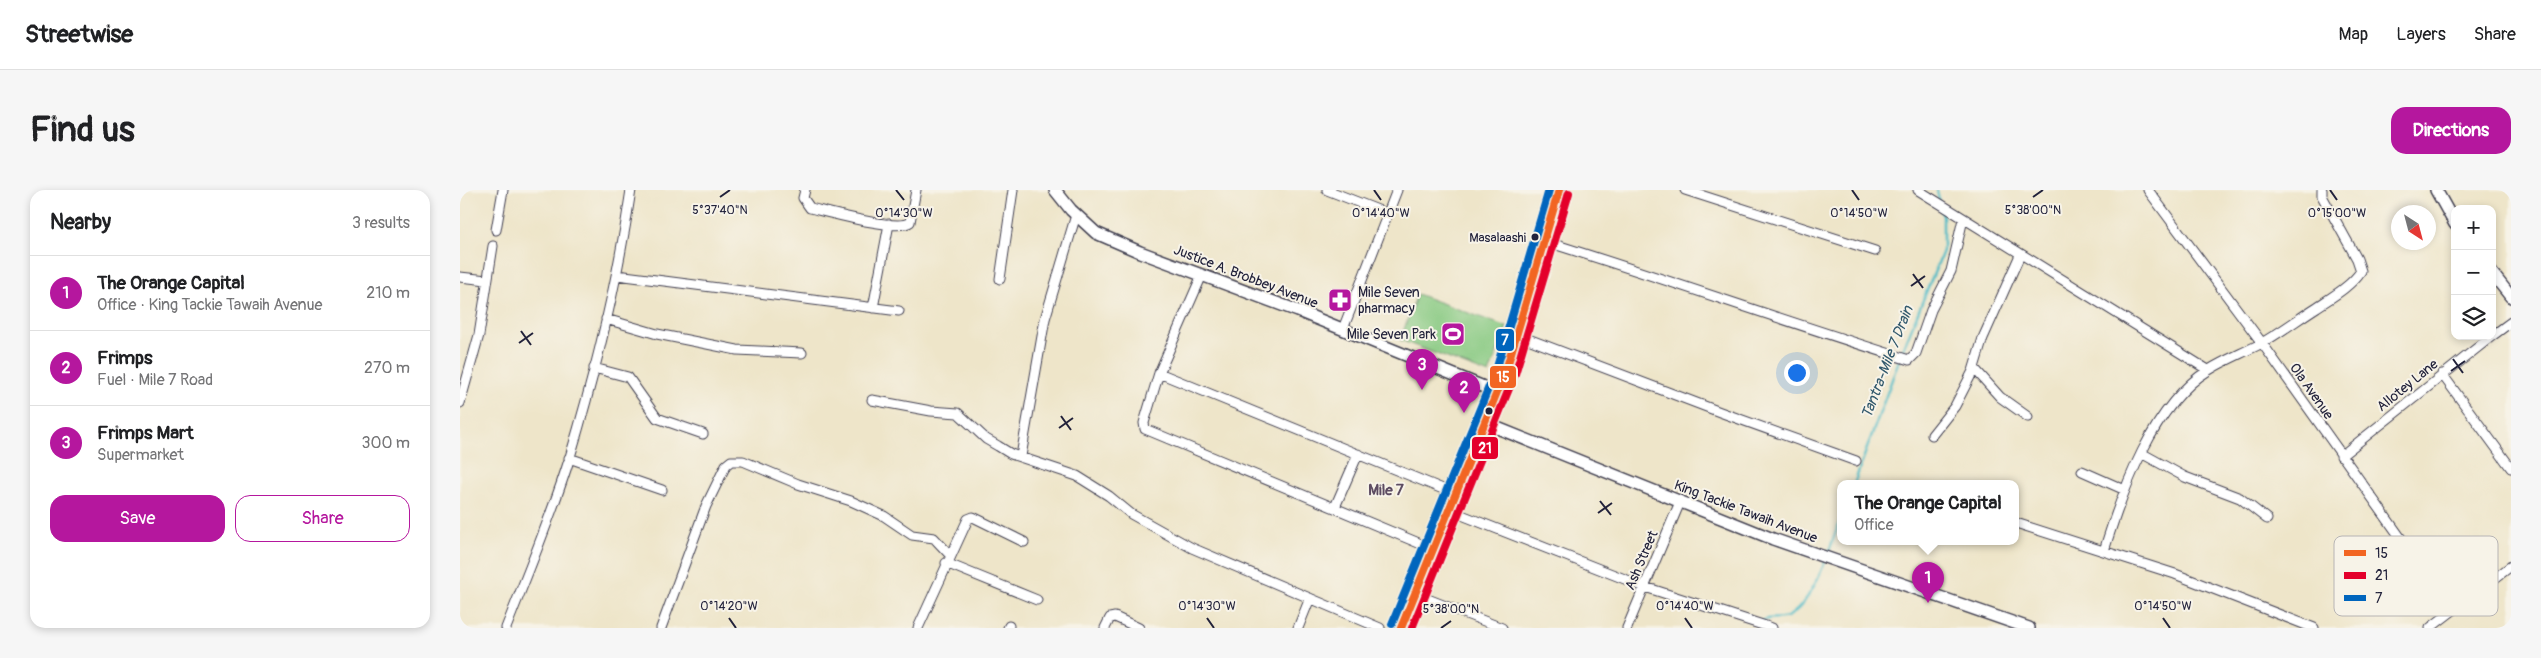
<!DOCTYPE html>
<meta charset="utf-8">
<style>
:root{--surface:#fff;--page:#f6f6f6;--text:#202124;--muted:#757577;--line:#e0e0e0;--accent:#b5179e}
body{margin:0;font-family:Pangolin,sans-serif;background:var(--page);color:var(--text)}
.controls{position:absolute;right:15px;top:15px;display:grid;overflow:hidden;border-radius:10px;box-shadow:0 2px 8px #0003}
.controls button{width:45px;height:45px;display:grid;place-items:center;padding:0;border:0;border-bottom:1px solid var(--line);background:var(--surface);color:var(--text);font:25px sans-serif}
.compass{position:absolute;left:1931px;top:15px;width:45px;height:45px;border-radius:50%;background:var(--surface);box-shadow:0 2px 8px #0003;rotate:144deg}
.you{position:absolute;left:1336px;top:182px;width:18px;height:18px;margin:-12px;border:4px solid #fff;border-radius:50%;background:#1a73e8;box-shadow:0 0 0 8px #1a73e833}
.badge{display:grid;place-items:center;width:32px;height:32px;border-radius:50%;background:var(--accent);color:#fff;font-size:16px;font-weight:700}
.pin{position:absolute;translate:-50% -41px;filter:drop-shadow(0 1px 2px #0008)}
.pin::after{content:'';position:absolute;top:26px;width:18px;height:15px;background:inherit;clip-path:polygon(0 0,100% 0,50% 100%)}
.popup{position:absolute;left:1377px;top:290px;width:182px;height:65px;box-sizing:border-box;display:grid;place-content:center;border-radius:10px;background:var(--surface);filter:drop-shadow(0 1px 4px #0005);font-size:16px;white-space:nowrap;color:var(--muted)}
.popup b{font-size:19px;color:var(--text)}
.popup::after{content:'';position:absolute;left:50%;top:100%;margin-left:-10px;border:10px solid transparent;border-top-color:var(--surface)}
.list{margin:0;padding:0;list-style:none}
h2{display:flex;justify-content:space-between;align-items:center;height:65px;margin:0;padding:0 20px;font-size:21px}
h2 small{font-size:16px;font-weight:400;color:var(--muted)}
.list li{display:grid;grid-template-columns:32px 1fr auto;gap:15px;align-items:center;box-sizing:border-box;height:75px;padding:0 20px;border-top:1px solid var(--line)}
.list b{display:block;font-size:19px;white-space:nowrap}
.list p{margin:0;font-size:16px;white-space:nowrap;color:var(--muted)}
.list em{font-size:16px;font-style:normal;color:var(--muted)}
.actions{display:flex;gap:10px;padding:15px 20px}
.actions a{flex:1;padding:11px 0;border:1px solid var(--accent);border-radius:15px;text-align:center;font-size:18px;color:var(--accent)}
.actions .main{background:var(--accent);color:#fff}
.icon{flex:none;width:28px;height:28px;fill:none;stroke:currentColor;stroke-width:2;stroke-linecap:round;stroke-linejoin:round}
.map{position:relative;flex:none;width:2051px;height:438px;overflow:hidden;border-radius:15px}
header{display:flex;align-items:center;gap:30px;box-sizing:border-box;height:70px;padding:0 25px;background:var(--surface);border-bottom:1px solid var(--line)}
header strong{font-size:24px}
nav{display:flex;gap:28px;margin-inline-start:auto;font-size:18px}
.intro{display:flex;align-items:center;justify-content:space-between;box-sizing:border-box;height:120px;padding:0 30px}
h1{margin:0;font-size:35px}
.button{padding:12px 22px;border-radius:15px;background:var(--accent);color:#fff;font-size:18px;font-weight:700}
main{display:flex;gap:30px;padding:0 30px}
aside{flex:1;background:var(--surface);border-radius:15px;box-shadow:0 2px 8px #0003}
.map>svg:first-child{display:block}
.garden{fill:#87c981;stroke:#54765e}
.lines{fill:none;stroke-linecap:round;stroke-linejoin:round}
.stream{stroke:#4dbbc6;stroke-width:2.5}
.minor-casing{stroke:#413f50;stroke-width:11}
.tertiary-casing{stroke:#413f50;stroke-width:14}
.minor{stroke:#fff;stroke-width:9}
.tertiary{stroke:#fff;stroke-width:11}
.bus-1-casing{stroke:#f7f3e8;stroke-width:11}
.bus-2-casing{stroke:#f7f3e8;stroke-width:11}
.bus-3-casing{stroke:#f7f3e8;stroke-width:11}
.bus-1{stroke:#f26522;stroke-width:8}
.bus-2{stroke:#e4002b;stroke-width:8}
.bus-3{stroke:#0065bd;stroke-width:8}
.ticks{fill:none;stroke:#22223b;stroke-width:2}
.bus-dot{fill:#22223b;stroke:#f7f3e8;stroke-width:2}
.labels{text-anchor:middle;stroke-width:4;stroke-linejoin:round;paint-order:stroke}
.bus-label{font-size:13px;fill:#22223b;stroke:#f7f3e8;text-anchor:end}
.street-label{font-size:14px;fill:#22223b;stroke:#f7f3e8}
.poi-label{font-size:14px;fill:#22223b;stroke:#f7f3e8;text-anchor:start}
.water-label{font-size:15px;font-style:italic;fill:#31586c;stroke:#f7f3e8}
.neighbourhood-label{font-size:15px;font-weight:bold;fill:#5d4c62;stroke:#f7f3e8}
.key{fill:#f7f3e8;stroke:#b7b4b4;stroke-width:1}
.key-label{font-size:14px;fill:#22223b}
.ticks-label{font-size:12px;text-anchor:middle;fill:#22223b;stroke:#f7f3e8;stroke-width:4;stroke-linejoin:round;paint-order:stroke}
.line-badge{stroke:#f7f3e8;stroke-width:2}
.badge-label{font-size:14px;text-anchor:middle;font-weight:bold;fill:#fff}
</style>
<header>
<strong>Streetwise</strong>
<nav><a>Map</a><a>Layers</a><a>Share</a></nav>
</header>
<div class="intro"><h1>Find us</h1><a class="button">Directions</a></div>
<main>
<aside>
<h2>Nearby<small>3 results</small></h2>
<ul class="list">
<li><span class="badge">1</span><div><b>The Orange Capital</b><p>Office · King Tackie Tawaih Avenue</p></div><em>210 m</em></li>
<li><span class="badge">2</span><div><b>Frimps</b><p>Fuel · Mile 7 Road</p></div><em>270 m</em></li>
<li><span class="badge">3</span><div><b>Frimps Mart</b><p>Supermarket</p></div><em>300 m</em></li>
</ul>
<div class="actions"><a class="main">Save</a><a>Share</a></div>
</aside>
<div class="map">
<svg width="2051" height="438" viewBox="0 0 2051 438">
<rect width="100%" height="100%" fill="#f7f3e8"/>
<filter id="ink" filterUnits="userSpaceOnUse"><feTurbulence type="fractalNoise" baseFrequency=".02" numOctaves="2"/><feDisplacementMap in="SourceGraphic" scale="10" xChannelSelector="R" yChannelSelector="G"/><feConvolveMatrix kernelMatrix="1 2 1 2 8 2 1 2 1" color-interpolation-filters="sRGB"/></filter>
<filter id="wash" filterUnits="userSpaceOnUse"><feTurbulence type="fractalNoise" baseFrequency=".0096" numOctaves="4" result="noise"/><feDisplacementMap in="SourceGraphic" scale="20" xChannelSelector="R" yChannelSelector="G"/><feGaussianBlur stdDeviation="1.12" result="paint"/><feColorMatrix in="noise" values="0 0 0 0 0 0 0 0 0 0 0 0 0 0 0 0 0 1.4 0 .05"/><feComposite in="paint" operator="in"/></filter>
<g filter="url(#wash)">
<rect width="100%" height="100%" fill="#eee5c9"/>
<path class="garden" d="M957 104 1047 137 1029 184 940 150Z"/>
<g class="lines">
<path class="stream" d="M1477 0 1479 11
M1441 164 1483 61V27L1480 16
M1394 294 1439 170
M1368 364 1380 330
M1300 432C1309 426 1318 430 1327 427 1345 419 1358 389 1365 372"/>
</g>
</g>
<g filter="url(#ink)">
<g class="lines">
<g class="minor-casing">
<path id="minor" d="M345 0 343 8 350 18C367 22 438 42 450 32L456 0
M867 0 928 24
M1225 0 1415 61
M1458 0 1748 180
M1688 0 1802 153 1992 420
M36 40 43 0
M1084 51C1206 89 1327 132 1449 170L1456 163 1471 120 1491 81 1503 29
M157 85 439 121
M742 85 699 183 684 233 685 239 973 359
M0 87 27 90
M540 89 553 0
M413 118 429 34
M146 129 197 144 277 160 342 163
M883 139 937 0
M1055 144 1260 222 1396 271
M2032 146 2051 132
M134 178 168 187 197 228 243 244
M1514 178 1540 207 1568 227
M699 183 995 304
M1982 184 2051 278
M412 210 471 221 498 223 526 249 538 256 551 264 617 286 649 306 671 324 732 358 920 438
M0 213 19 145 33 56
M1472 245 1495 216 1513 181 1523 148 1560 65
M1683 264 1725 287 1780 308 1807 329
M561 266 585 129 616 25
M1881 266 2032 146
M109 268 202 300
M1622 281 1665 300
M875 317 898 264
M989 320 1185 397 1312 438
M1556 333 1715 384 1854 438
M1644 361C1662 302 1693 214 1749 180 1765 170 1783 163 1800 154 1820 143 1838 129 1857 117 1872 107 1891 96 1901 81L1897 69 1862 6V0
M486 373 577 410
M955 404 1042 438
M46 438C68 382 92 325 110 267 136 180 158 90 171 0
M201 438 246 316 266 275 271 271H283L338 294 391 311 424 326 452 345 474 348 490 365
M458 438 508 329 513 327 564 352
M548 438 549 436
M645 438 650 428 655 427 679 438
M838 438 850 408
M1167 438 1220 312
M1970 438 2051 376"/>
</g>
<g class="tertiary-casing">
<path id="tertiary" d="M595 0 611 20 636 43 680 62 838 121 1036 202
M1976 0 1995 34
M2032 83 2051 107
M1025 233 1313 349 1569 438
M941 438 1046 180 1099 0"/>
</g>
<use href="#minor" class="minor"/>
<use href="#tertiary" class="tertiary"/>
<g class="bus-1-casing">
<path id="bus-1" d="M941 438 1046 180 1099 0"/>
</g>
<g class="bus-2-casing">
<path id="bus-2" d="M952 438 1055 184 1109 3"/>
</g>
<g class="bus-3-casing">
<path id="bus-3" d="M932 434 1037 177 1089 0"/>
</g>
<use href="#bus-1" class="bus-1"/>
<use href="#bus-2" class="bus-2"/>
<use href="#bus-3" class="bus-3"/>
</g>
</g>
<path class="ticks" d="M436 0 444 10M914 0 921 10M1392 0 1399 10M1870 0 1877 10M260 7 270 0M1573 7 1583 0M1453 84 1463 98M1451 96 1465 86M61 141 71 155M59 153 73 143M1993 169 2003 183M1991 181 2005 171M601 226 611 240M599 238 613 228M1140 311 1151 325M1138 323 1152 313M269 428 276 438M747 428 754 438M1225 428 1232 438M1703 428 1710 438M981 438 991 431"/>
<defs>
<g id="pharmacy-square" transform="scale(1.25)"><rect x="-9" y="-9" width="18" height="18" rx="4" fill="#b5179e" stroke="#f7f3e8"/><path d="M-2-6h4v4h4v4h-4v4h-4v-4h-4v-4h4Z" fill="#fff"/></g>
<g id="stadium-square" transform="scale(1.25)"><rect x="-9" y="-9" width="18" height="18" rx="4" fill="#b5179e" stroke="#f7f3e8"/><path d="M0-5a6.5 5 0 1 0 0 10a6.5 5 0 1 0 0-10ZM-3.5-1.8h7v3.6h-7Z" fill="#fff"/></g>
</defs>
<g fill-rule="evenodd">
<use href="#pharmacy-square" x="880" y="110"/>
<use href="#stadium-square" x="993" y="144"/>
</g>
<g class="bus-dot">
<circle cx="1075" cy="47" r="4.5"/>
<circle cx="1029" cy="221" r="4.5"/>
</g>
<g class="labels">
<g class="bus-label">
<text x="1066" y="52">Masalaashi</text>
</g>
<g class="street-label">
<text transform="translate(786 86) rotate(21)" y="5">Justice A. Brobbey Avenue</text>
<text transform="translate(1947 195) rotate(-39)" y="5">Allotey Lane</text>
<text transform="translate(1852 201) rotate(55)" y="5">Ola Avenue</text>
<text transform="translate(1286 321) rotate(21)" y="5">King Tackie Tawaih Avenue</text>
<text transform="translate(1181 370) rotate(-67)" y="5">Ash Street</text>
</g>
<g class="poi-label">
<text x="898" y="107">Mile Seven<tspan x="898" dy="16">pharmacy</tspan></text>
<text x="976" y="149" text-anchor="end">Mile Seven Park</text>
</g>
<g class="water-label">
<text transform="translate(1427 172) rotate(-69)" y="5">Tantra-Mile 7 Drain</text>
</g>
<g class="neighbourhood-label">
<text x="926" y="305">Mile 7</text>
</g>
</g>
<rect x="1874" y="346" width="164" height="80" rx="8" class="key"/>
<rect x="1884" y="360" width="22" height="6" fill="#f26522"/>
<rect x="1884" y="382" width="22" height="7" fill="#e4002b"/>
<rect x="1884" y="405" width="22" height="6" fill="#0065bd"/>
<g class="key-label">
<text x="1915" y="368">15</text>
<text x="1915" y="390">21</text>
<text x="1915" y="413">7</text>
</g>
<g class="ticks-label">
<text x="260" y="24">5°37'40"N</text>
<text x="1573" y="24">5°38'00"N</text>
<text x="444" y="27">0°14'30"W</text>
<text x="921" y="27">0°14'40"W</text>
<text x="1399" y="27">0°14'50"W</text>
<text x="1877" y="27">0°15'00"W</text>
<text x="269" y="420">0°14'20"W</text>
<text x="747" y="420">0°14'30"W</text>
<text x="1225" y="420">0°14'40"W</text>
<text x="1703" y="420">0°14'50"W</text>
<text x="991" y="423">5°38'00"N</text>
</g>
<g class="line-badge">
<rect x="1035" y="138" width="20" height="24" rx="5" fill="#0065bd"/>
<rect x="1029" y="175" width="28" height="24" rx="5" fill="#f26522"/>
<rect x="1011" y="246" width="28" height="24" rx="5" fill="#e4002b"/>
</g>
<g class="badge-label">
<text x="1045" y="155">7</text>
<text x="1043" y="192">15</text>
<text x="1025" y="263">21</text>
</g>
</svg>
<div class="controls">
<button>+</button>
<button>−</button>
<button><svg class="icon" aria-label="layers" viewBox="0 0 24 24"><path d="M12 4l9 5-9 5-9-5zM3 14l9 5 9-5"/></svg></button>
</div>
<svg class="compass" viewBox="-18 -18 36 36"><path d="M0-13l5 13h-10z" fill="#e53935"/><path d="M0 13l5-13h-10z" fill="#757577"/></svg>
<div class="you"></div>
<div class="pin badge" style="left:1468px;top:413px">1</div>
<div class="popup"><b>The Orange Capital</b>Office</div>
<div class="pin badge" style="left:1004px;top:223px">2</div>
<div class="pin badge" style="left:962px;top:200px">3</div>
</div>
</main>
